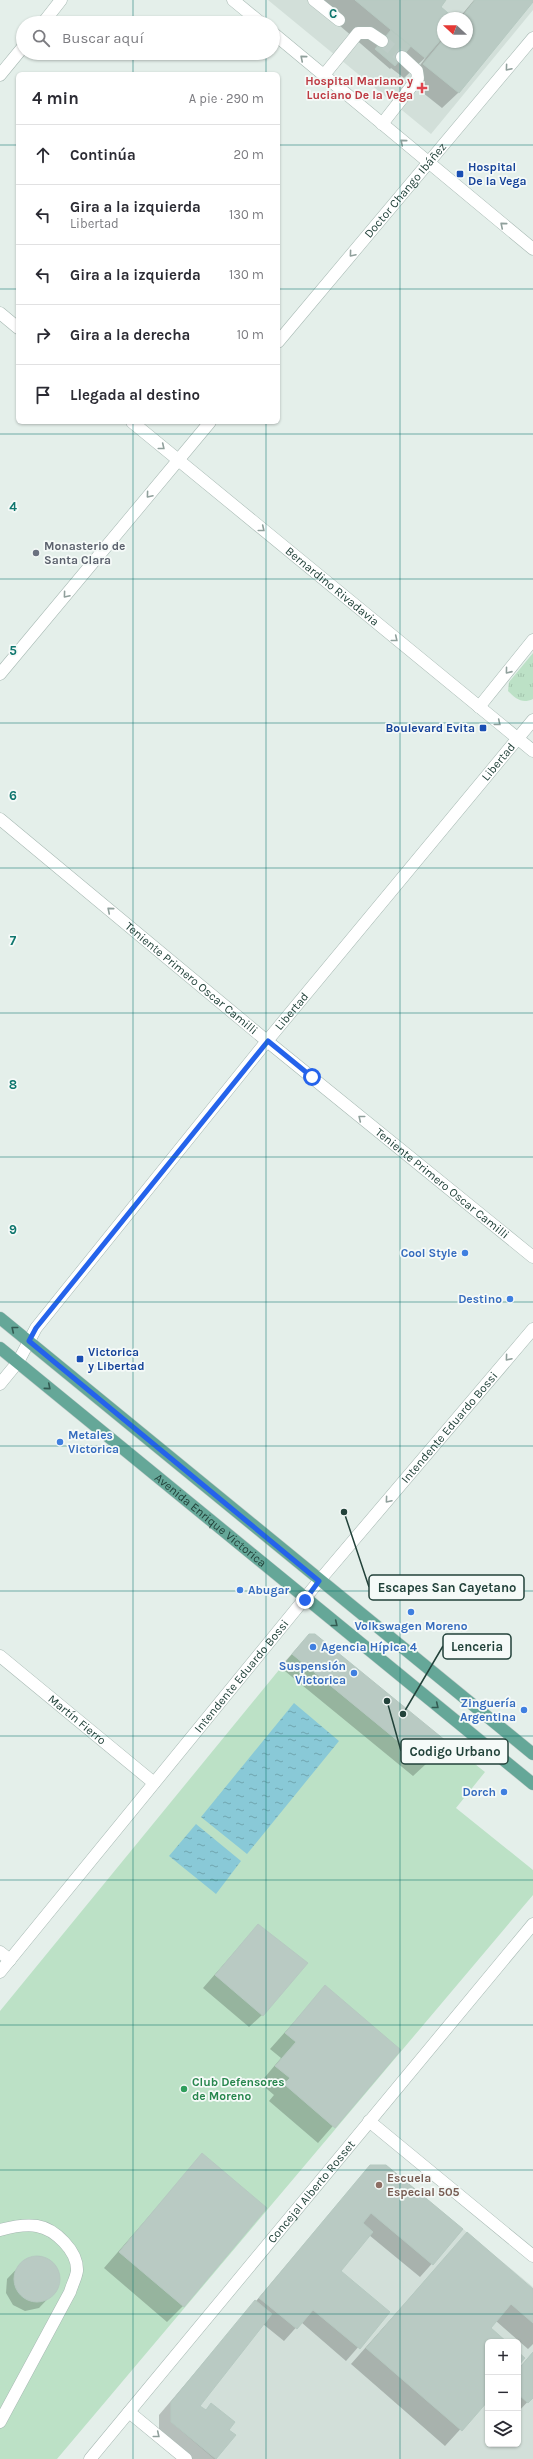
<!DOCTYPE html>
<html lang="es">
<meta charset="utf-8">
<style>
:root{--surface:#fff;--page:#f7f7f7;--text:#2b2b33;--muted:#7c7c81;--line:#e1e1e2}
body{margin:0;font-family:Karla,sans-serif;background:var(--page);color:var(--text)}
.controls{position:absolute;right:12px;bottom:12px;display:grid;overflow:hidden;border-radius:6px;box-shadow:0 1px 3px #0004}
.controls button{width:36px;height:36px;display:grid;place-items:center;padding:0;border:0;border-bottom:1px solid var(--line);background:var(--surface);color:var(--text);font:20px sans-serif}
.compass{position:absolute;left:437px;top:12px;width:36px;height:36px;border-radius:50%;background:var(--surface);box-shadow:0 1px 3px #0004;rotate:291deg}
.stop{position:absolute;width:12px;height:12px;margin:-9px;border:3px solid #2563eb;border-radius:50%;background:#fff}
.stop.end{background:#2563eb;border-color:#fff;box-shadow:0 1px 4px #0008}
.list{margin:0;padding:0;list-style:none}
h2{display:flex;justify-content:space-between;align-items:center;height:52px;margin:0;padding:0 16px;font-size:17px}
h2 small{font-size:13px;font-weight:400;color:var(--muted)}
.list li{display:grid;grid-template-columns:26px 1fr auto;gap:12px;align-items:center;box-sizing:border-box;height:60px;padding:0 16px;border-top:1px solid var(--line)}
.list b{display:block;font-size:15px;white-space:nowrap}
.list p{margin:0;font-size:13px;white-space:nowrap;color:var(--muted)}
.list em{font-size:13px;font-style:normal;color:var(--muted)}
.icon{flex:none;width:22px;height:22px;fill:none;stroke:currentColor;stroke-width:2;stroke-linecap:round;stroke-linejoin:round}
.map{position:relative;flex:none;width:533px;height:2459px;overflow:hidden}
.search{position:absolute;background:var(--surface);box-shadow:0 1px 3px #0004;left:16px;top:16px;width:264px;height:44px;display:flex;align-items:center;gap:10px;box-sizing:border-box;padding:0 14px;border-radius:22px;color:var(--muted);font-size:15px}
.panel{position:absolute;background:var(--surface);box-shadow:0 1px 3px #0004;left:16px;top:72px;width:264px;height:352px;border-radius:6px}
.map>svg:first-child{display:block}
.built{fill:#d2dfd9;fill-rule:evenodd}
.grass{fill:url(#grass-tufts)}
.pitch{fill:#bce1c6}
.water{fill:url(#water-ripples)}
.shadow{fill:#0003}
.building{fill:#b9cac3;stroke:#b6c9c1}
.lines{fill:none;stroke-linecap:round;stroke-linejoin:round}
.minor-tunnel{stroke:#bdccc7;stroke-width:12;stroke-dasharray:12 6;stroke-linecap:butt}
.minor-casing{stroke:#a6b8b2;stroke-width:13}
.major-casing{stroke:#c1cac8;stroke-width:13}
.minor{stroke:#fff;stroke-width:12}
.major{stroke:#65a798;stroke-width:12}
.oneway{stroke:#90a09c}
.oneway2{stroke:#335b52}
.route{stroke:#2563eb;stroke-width:5}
.grid{fill:none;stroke:#0f766e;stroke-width:1;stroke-opacity:0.55}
.health-dot{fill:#e0444e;stroke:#f5faf8;stroke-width:1.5}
.transit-dot{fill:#1a4fb4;stroke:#f5faf8;stroke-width:1.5}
.worship-dot{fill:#6b7280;stroke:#f5faf8;stroke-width:1.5}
.shop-dot{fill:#3f7fe0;stroke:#f5faf8;stroke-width:1.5}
.leisure-dot{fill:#2e9e5b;stroke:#f5faf8;stroke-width:1.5}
.education-dot{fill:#8d6e63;stroke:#f5faf8;stroke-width:1.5}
.labels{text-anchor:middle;stroke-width:3.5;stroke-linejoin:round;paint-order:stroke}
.health-label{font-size:12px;font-weight:bold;fill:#be3a42;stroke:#f5faf8;text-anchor:end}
.transit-label{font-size:12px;font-weight:bold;fill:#164399;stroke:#f5faf8;text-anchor:start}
.street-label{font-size:12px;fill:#22423a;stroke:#f5faf8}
.worship-label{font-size:12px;font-weight:bold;fill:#5b616d;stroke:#f5faf8;text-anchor:start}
.shop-label{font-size:12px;font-weight:bold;fill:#366cbe;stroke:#f5faf8;text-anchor:end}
.leisure-label{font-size:12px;font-weight:bold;fill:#27864d;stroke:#f5faf8;text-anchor:start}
.education-label{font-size:12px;font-weight:bold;fill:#785e54;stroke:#f5faf8;text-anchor:start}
.grid-label{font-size:13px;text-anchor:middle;font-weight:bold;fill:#0f766e;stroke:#f5faf8;stroke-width:3.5;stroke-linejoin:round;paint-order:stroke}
.leader{fill:none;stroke:#22423a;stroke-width:1.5}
.callout-dot{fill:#22423a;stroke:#f5faf8;stroke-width:1.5}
.callout{fill:#f5faf8;stroke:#22423a;stroke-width:1.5}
.callout-label{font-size:13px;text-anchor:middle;font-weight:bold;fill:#22423a}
</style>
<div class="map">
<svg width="533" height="2459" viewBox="0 0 533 2459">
<defs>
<pattern id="grass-tufts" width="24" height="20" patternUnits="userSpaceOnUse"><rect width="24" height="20" fill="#bce1c6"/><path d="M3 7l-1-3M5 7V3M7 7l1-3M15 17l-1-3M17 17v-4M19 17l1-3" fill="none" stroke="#a1c2ab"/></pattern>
<pattern id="water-ripples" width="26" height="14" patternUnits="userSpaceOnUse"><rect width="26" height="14" fill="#89c9d7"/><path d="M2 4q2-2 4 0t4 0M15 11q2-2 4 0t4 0" fill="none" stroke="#70a5af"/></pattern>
</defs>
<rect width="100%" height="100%" fill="#e4efea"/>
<path class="built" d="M268 0H533V10L431 134ZM443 18H467V42H443Z
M370 2165H386L533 2287V2459H214L171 2422V2402ZM488 2342H518V2444H488Z"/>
<path class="grass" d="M533 653V699C522 704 516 699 508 691L509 682Z"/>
<path class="pitch" d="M292 1654 426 1764 446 1741 485 1772 456 1808 533 1870V1895L57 2459H0V2011Z"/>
<path class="water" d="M294 1703 339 1741 247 1854 201 1817Z
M196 1824 241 1861 216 1894 169 1856Z"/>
<path class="shadow" d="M310 0H445L439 7 452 18H443V42H467V18H459L474 0H533L458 93 442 108 408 81 427 56 404 78 391 68 390 69Z
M309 1635 426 1764 413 1776 280 1667Z
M258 1925 262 2015 249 2027 203 1988Z
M325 1987 399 2050 318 2143 269 2101 274 2095 260 2083 281 2058 270 2049Z
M202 2155 183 2306 167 2322 104 2268Z
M371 2166 462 2230 420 2277 369 2235 339 2271 388 2313 346 2361 301 2322 284 2341 263 2324 199 2406 205 2411 211 2405 227 2430 216 2459H188L159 2435V2415Z
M467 2233 533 2291V2344L528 2349 496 2321 490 2328 505 2342H488V2399L445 2446 351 2364Z
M40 2256 52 2262 59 2274 58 2288 39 2308 25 2311 13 2305 6 2293 7 2279 26 2259Z
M533 2352V2396L518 2412V2369Z"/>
<path class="building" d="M355 0H446L441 7 454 18H443V37L425 58Z
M475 0H533V2L459 93 423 64 443 40V42H467V18H461Z
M391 30 411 46 395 66 375 49Z
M309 1634H315L446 1741 426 1764 292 1654Z
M258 1924 308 1963 263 2016 215 1975Z
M325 1985 401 2050 335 2128 284 2084 290 2078 275 2066 296 2042 285 2033Z
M202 2153 267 2208 184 2307 119 2252Z
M370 2165H386L463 2229 433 2265 371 2213 363 2223 373 2232 341 2271 390 2312 360 2349 313 2310 297 2329 259 2298Z
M467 2232 533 2289V2323L511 2304 491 2328 507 2342H488V2401L462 2431 366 2348Z
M14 2279a23 23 0 1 1 46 0a23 23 0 1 1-46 0Z
M255 2300 272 2314 200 2406 206 2410 211 2403 235 2422 229 2430 236 2435 216 2459 171 2422V2402Z
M518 2352 525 2358 518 2366Z
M533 2352V2398L528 2403 518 2394V2370Z"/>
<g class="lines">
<path class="minor-tunnel" d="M382 41 402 57"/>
<g class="minor-casing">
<g id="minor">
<path d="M233 0 261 23"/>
<path d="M314 0 339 20"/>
<path d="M43 23 61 0"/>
<path d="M273 33 533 249"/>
<path d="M0 75 23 47"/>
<path d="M324 75 358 33H370L382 41"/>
<path d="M382 124 418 78 417 71 402 57"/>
<path d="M0 313 18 328"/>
<path id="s1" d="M278 342 533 38"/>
<path id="s2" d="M132 422 533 751"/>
<path d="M0 674 210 422"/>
<path d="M479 707 533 640"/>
<path id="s3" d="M0 819 267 1041 533 1257"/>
<path id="s4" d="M0 1384 18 1362 36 1328 267 1041 533 720"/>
<path id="s5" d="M0 1656 154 1783"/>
<path d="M0 1952 10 1960"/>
<path id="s6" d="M0 1972 319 1581 533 1329"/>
<path d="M369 2121 533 2256"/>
<path d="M0 2230C11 2227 25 2224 37 2226 55 2229 78 2251 77 2271 76 2278 72 2285 70 2292L0 2422"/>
<path d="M129 2412 186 2459"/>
<path id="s7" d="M90 2459 533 1924"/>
</g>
</g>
<g class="major-casing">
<g id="major">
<path d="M0 1318 533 1754"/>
<path id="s8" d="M0 1348 533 1784"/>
</g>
</g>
<use href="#minor" class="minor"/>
<use href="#major" class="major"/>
</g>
<defs><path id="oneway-chevron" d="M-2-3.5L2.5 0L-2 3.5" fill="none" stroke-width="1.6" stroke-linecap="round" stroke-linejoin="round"/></defs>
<g class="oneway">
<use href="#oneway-chevron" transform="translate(303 58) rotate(-140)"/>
<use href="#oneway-chevron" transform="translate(508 68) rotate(130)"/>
<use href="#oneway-chevron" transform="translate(403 142) rotate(-140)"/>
<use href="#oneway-chevron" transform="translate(503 225) rotate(-140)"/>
<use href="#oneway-chevron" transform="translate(352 254) rotate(130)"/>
<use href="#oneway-chevron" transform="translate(162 447) rotate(39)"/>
<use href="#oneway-chevron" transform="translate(149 495) rotate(130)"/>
<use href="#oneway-chevron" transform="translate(262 529) rotate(39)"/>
<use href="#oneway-chevron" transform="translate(66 595) rotate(130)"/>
<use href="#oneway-chevron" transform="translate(395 639) rotate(39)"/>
<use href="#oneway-chevron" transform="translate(508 671) rotate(129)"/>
<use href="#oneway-chevron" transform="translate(498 723) rotate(39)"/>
<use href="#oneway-chevron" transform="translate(110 910) rotate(-140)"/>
<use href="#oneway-chevron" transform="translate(361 1118) rotate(-141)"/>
<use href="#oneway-chevron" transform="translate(508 1358) rotate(130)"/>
<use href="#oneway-chevron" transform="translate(388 1500) rotate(130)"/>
<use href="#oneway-chevron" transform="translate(157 2435) rotate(39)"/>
</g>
<g class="oneway2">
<use href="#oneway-chevron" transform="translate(14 1329) rotate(-141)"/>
<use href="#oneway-chevron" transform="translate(48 1387) rotate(40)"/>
<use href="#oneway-chevron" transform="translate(335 1624) rotate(39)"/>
<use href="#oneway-chevron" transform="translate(436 1706) rotate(39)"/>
</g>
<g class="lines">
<path class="route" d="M305 1600 319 1581 29 1341 36 1328 268 1041 312 1077"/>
</g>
<path class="grid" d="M133 0V23M266 0V23M400 0V2459M133 53V74M266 53V74M0 145H18M278 145H533M0 289H18M278 289H533M133 422V2459M266 422V2459M0 434H533M0 579H533M0 723H533M0 868H533M0 1013H533M0 1157H533M0 1302H533M0 1446H533M0 1591H533M0 1736H533M0 1880H533M0 2025H533M0 2170H533M0 2314H533"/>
<path class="health-dot" d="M420 82h4v4h4v4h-4v4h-4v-4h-4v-4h4z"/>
<g class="transit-dot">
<rect x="456" y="170" width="8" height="8" rx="2"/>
<rect x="479" y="724" width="8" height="8" rx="2"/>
<rect x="76" y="1355" width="8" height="8" rx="2"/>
</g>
<circle class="worship-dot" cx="36" cy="553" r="4"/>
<g class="shop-dot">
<circle cx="465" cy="1253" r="4"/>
<circle cx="510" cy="1299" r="4"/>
<circle cx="60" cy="1442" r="4"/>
<circle cx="240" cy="1590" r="4"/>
<circle cx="411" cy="1612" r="4"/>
<circle cx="313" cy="1647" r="4"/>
<circle cx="354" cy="1673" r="4"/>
<circle cx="524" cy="1710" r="4"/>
<circle cx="504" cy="1792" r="4"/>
</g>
<circle class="leisure-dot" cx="184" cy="2089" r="4"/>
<circle class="education-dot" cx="379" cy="2185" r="4"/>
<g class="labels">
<g class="health-label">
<text x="413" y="85">Hospital Mariano y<tspan x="413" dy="14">Luciano De la Vega</tspan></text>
</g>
<g class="transit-label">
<text x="468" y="171">Hospital<tspan x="468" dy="14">De la Vega</tspan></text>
<text x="475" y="732" text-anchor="end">Boulevard Evita</text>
<text x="88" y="1356">Victorica<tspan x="88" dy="14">y Libertad</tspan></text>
</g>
<g class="street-label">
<text dy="4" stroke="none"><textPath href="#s1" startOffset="198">Doctor Chango Ibáñez</textPath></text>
<text dy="4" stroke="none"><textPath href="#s2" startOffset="259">Bernardino Rivadavia</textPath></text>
<text dy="4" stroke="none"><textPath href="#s4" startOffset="798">Libertad</textPath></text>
<text dy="4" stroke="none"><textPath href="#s3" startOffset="249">Teniente Primero Oscar Camilli</textPath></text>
<text dy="4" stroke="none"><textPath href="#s4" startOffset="474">Libertad</textPath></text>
<text dy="4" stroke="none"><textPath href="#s3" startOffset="573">Teniente Primero Oscar Camilli</textPath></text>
<text dy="4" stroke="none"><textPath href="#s6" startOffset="706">Intendente Eduardo Bossi</textPath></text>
<text dy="4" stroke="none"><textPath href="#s8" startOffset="272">Avenida Enrique Victorica</textPath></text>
<text dy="4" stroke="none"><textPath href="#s6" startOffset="382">Intendente Eduardo Bossi</textPath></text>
<text dy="4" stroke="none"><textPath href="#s5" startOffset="100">Martín Fierro</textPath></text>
<text dy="4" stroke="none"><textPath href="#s7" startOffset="347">Concejal Alberto Rosset</textPath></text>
</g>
<g class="worship-label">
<text x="44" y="550">Monasterio de<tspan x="44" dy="14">Santa Clara</tspan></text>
</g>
<g class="shop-label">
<text x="457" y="1257">Cool Style</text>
<text x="502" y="1303">Destino</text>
<text x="68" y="1439" text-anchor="start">Metales<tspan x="68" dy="14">Victorica</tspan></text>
<text x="248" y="1594" text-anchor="start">Abugar</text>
<text x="411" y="1630" text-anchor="middle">Volkswagen Moreno</text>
<text x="321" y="1651" text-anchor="start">Agencia Hípica 4</text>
<text x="346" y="1670">Suspensión<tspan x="346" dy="14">Victorica</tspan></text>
<text x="516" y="1707">Zinguería<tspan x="516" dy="14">Argentina</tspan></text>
<text x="496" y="1796">Dorch</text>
</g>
<g class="leisure-label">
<text x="192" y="2086">Club Defensores<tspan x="192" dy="14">de Moreno</tspan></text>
</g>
<g class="education-label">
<text x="387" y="2182">Escuela<tspan x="387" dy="14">Especial 505</tspan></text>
</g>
</g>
<g class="grid-label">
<text x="333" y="18">C</text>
<text x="13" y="511">4</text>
<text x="13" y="655">5</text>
<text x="13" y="800">6</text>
<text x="13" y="945">7</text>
<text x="13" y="1089">8</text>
<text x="13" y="1234">9</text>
</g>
<path class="leader" d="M344 1512L369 1587M403 1714L443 1646M387 1701L401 1751"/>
<g class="callout-dot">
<circle cx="344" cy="1512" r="4"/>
<circle cx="403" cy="1714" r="4"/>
<circle cx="387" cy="1701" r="4"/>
</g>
<g class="callout">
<rect x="369" y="1575" width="155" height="25" rx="4"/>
<rect x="443" y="1634" width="68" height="25" rx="4"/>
<rect x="401" y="1739" width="107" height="25" rx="4"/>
</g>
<g class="callout-label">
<text x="447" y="1592">Escapes San Cayetano</text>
<text x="477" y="1651">Lenceria</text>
<text x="455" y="1756">Codigo Urbano</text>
</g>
</svg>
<div class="controls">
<button>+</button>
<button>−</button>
<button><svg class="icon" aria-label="layers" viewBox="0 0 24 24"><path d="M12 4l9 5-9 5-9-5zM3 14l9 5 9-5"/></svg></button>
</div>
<svg class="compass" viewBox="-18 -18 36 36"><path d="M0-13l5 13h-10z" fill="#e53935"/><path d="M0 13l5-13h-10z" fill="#7c7c81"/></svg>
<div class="stop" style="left:312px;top:1077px"></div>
<div class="stop end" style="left:305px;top:1600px"></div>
<div class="search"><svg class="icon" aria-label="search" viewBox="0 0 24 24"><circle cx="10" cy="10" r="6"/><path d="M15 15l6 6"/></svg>Buscar aquí</div>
<section class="panel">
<h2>4 min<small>A pie · 290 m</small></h2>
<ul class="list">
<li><svg class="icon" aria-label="ahead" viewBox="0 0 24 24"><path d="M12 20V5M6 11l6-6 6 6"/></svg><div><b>Continúa</b></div><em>20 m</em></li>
<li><svg class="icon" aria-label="left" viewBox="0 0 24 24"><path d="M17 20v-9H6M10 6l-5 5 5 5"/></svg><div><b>Gira a la izquierda</b><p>Libertad</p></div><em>130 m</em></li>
<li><svg class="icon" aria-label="left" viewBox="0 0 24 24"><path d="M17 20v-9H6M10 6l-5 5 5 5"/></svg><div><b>Gira a la izquierda</b></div><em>130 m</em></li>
<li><svg class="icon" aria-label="right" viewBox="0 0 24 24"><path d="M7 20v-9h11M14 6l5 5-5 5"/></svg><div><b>Gira a la derecha</b></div><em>10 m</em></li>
<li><svg class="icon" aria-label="arrive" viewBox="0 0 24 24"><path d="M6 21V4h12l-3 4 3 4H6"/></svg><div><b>Llegada al destino</b></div></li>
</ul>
</section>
</div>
